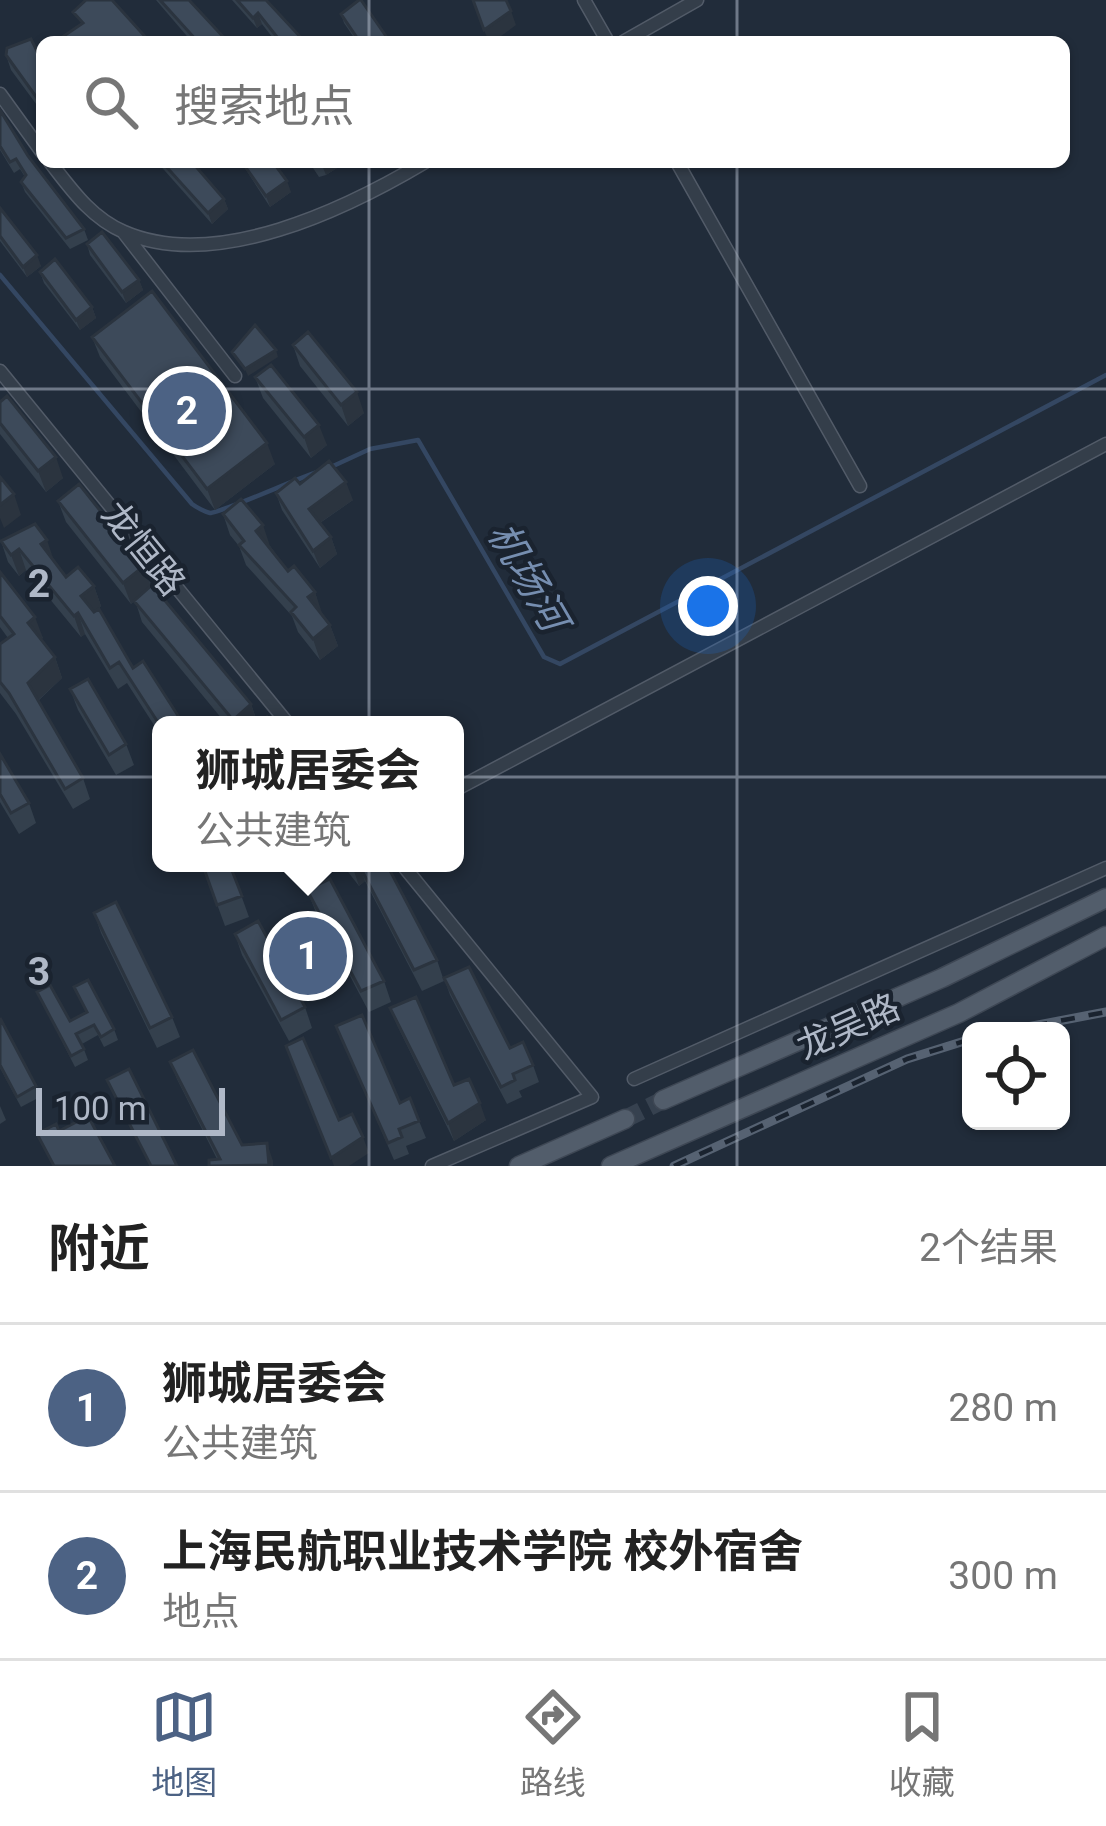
<!DOCTYPE html>
<html lang="zh">
<meta charset="utf-8">
<style>
:root{--surface:#fff;--page:#f6f6f6;--text:#222;--muted:#767676;--line:#e0e0e0;--accent:#4c6284}
body{margin:0;font-family:Roboto,"Noto Sans SC",sans-serif;background:var(--page);color:var(--text)}
.controls{position:absolute;right:36px;bottom:36px;display:grid;overflow:hidden;border-radius:18px;box-shadow:0 3px 9px #0004}
.controls button{width:108px;height:108px;display:grid;place-items:center;padding:0;border:0;border-bottom:3px solid var(--line);background:var(--surface);color:var(--text);font:60px sans-serif}
.scale{position:absolute;left:36px;bottom:30px;width:189px;box-sizing:border-box;padding-left:12px;border:6px solid #afb8c7;border-top:0;font-size:33px;line-height:42px;white-space:nowrap;color:#afb8c7;-webkit-text-stroke:9px #1a232f;paint-order:stroke}
.you{position:absolute;left:708px;top:606px;width:42px;height:42px;margin:-30px;border:9px solid #fff;border-radius:50%;background:#1a73e8;box-shadow:0 0 0 18px #1a73e833}
.badge{display:grid;place-items:center;width:78px;height:78px;border-radius:50%;background:var(--accent);color:#fff;font-size:39px;font-weight:700}
.pin{position:absolute;translate:-50% -50%;border:6px solid #fff;box-shadow:0 3px 12px #0006}
.popup{position:absolute;left:152px;top:716px;width:312px;height:156px;box-sizing:border-box;display:grid;place-content:center;border-radius:18px;background:var(--surface);filter:drop-shadow(0 3px 9px #0005);font-size:39px;white-space:nowrap;color:var(--muted)}
.popup b{font-size:45px;color:var(--text)}
.popup::after{content:'';position:absolute;left:50%;top:100%;margin-left:-24px;border:24px solid transparent;border-top-color:var(--surface)}
.list{margin:0;padding:0;list-style:none}
h2{display:flex;justify-content:space-between;align-items:center;height:156px;margin:0;padding:0 48px;font-size:51px}
h2 small{font-size:39px;font-weight:400;color:var(--muted)}
.list li{display:grid;grid-template-columns:78px 1fr auto;gap:36px;align-items:center;box-sizing:border-box;height:168px;padding:0 48px;border-top:3px solid var(--line)}
.list b{display:block;font-size:45px;white-space:nowrap}
.list p{margin:0;font-size:39px;white-space:nowrap;color:var(--muted)}
.list em{font-size:39px;font-style:normal;color:var(--muted)}
.icon{flex:none;width:66px;height:66px;fill:none;stroke:currentColor;stroke-width:2;stroke-linecap:round;stroke-linejoin:round}
.map{position:relative;flex:none;width:1106px;height:1166px;overflow:hidden}
.search{position:absolute;background:var(--surface);box-shadow:0 3px 9px #0004;left:36px;right:36px;top:36px;height:132px;display:flex;align-items:center;gap:30px;box-sizing:border-box;padding:0 42px;border-radius:18px;color:var(--muted);font-size:45px}
.sheet{height:492px;background:var(--surface)}
nav{display:flex;justify-content:space-around;align-items:center;box-sizing:border-box;height:168px;border-top:3px solid var(--line);background:var(--surface);font-size:33px;color:var(--muted)}
nav a{display:grid;justify-items:center;gap:6px}
nav .on{color:var(--accent)}
.map>svg:first-child{display:block}
.lines{fill:none;stroke-linecap:round;stroke-linejoin:round}
.stream{stroke:#344762;stroke-width:4.5}
.primary-tunnel{stroke:#36414f;stroke-width:18;stroke-dasharray:18 9;stroke-linecap:butt}
.street-casing{stroke:#525b68;stroke-width:15}
.primary-casing{stroke:#3e4754;stroke-width:21}
.street{stroke:#343e4a;stroke-width:12}
.primary{stroke:#525d6b;stroke-width:18}
.rail-casing{stroke:#566272;stroke-width:9}
.rail{stroke:#1a232f;stroke-width:4.5;stroke-dasharray:14;stroke-linecap:butt}
.wall{fill:#34404d}
.shaded-wall{fill:#2b343f}
.building{fill:#3d4a5a;stroke:#2b343f;stroke-width:3}
.grid{fill:none;stroke:#afb8c7;stroke-width:3;stroke-opacity:0.55}
.labels{text-anchor:middle;stroke-width:9;stroke-linejoin:round;paint-order:stroke}
.street-label{font-size:36px;fill:#afb8c7;stroke:#1a232f}
.water-label{font-size:39px;font-style:italic;fill:#768eb0;stroke:#1a232f}
.grid-label{font-size:39px;text-anchor:middle;font-weight:bold;fill:#afb8c7;stroke:#1a232f;stroke-width:9;stroke-linejoin:round;paint-order:stroke}
</style>
<div class="map">
<svg width="1106" height="1166" viewBox="0 0 1106 1166">
<rect width="100%" height="100%" fill="#212c3a"/>
<g class="lines">
<path class="stream" d="M0 275 192 504C196 507 205 512 210 513 218 514 303 476 320 471
M331 467 370 449 418 440 544 657 560 664 1106 375"/>
<path class="primary-tunnel" d="M625 1119 663 1100"/>
<g class="street-casing">
<path id="street" d="M584 0 608 42
M623 42 697 0
M0 94 42 152
M50 162C71 189 91 218 124 232 216 272 346 209 425 162
M677 162 860 486
M124 233 235 376
M0 371 289 725
M455 790 1106 444
M401 863 592 1097 432 1166
M634 1079 1106 868"/>
</g>
<g class="primary-casing">
<path id="primary" d="M663 1100 942 978 1106 898
M519 1166 625 1119
M611 1166 959 1013 1106 936"/>
</g>
<use href="#street" class="street"/>
<use href="#primary" class="primary"/>
<g class="rail-casing">
<path id="rail" d="M1006 1031 1106 1012
M674 1166 907 1059 971 1039"/>
</g>
<use href="#rail" class="rail"/>
</g>
<path class="wall" d="M156 0H189L228 42H192Z
M232 0H266L305 42H276L262 24 257 28Z
M341 14 390 42H357L344 23Z
M42 51V112L11 70 6 55 38 53Z
M0 110 28 156 84 229 88 240 70 249 25 192 21 182 25 177 20 169 14 173 0 150Z
M157 162H192L224 199 228 209 212 224Z
M241 162H242L291 192 270 207Z
M309 162H335L337 168 326 175 319 177Z
M0 208 41 266 27 277 0 241Z
M87 244 139 280 143 290 126 303 90 255Z
M40 272 92 307 96 318 80 330 44 283Z
M92 337 275 464 215 510 100 357Z
M293 345 364 413 348 426 300 366Z
M255 377 327 445 311 458 263 398Z
M0 402 63 478 46 492 0 434Z
M300 484 353 500 320 523 331 537 337 554 320 568 282 510 276 493Z
M58 501 144 566 151 586 251 704 258 724 272 725H227L142 622 135 600 131 604 66 522Z
M223 514 270 546 288 571 315 592 321 614 330 625 338 646 320 660 298 632 292 616 246 565 239 546 230 535Z
M1 541 54 561 66 577 94 586 101 606 97 610 161 725V736L127 683 118 689 85 634 81 637 26 570 19 576 8 562Z
M0 572 43 638 41 639 55 657 62 678 38 701 83 778 90 799 73 809 16 714 0 693V644L8 638 0 627Z
M70 689 126 744 134 765 116 775 78 710Z
M0 754 29 803 36 823 19 834 0 802Z
M202 863 232 870 249 917 225 926Z
M341 863H386L437 960 444 981 422 991 365 881 359 886Z
M307 890 384 981 391 1002 369 1012 315 910Z
M94 913 172 1017 180 1037 157 1048 101 933Z
M235 934 305 1007 312 1028 289 1041 242 955Z
M444 978 510 1048 533 1065 539 1082 519 1091 522 1097 507 1104 450 995Z
M74 987 114 1029 118 1040 104 1047 98 1035 82 1044 88 1060 75 1067 37 992 70 1021 86 1012Z
M390 1008 454 1085 486 1120 454 1141 397 1025Z
M0 1018 40 1097 21 1107 0 1068Z
M336 1026 400 1103 419 1121 426 1138 406 1146 409 1154 394 1160Z
M170 1062 242 1145 273 1161V1166H209L217 1159 177 1079Z
M0 1106 6 1120 0 1124Z"/>
<path class="shaded-wall" d="M511 11 516 25 493 42H489L484 30Z
M258 13 262 24 257 28 253 18Z
M326 162H335L337 168 326 175 322 165Z
M287 181 291 192 270 207 266 196Z
M224 199 228 209 212 224 208 213Z
M37 255 41 266 27 277 23 267Z
M139 280 143 290 126 303 122 292Z
M92 307 96 318 80 330 76 320Z
M276 350 278 357 248 376 245 369Z
M357 392 364 413 348 426 341 405Z
M319 425 327 445 311 458 304 437Z
M267 443 275 464 215 510 207 489Z
M56 457 63 478 46 492 38 471Z
M346 482 353 500 315 526 309 509Z
M14 494 21 515 4 528 0 518V505Z
M263 525 270 546 264 551 256 531Z
M331 537 337 554 320 568 313 551Z
M47 540 54 561 41 544Z
M19 549 26 570 19 576 11 555Z
M144 566 151 587 131 604 123 583Z
M94 586 101 606 89 617 81 596Z
M315 592 322 613 316 618 308 597Z
M78 613 85 634 81 637 74 616Z
M35 617 43 638 35 643 28 623Z
M330 625 338 646 320 660 313 639Z
M55 657 62 678 35 703 28 683Z
M251 704 258 725H235L233 720Z
M354 863H358L365 881 359 886 352 865Z
M480 1103 486 1120 454 1141 448 1123Z
M363 1137 369 1153 349 1166H334L331 1158Z
M267 1143 273 1161V1166H269Z"/>
<path class="building" d="M86 0H112L150 42H123L120 38 114 42H55L83 23 73 12Z
M160 0H189L228 42H198Z
M237 0H266L305 42H281L258 13 253 18Z
M359 0H361L390 42H360L341 14Z
M473 0H506L511 11 484 30Z
M31 39 38 53 42 51V105L6 55 7 48Z
M0 110 28 156 84 229 66 238 21 182 26 175 16 159 10 162 0 146Z
M162 162H192L224 199 208 213Z
M242 162H273L287 181 266 196Z
M0 208 37 255 23 267 0 236Z
M102 232 139 280 122 292 87 244Z
M55 259 92 307 76 320 40 272Z
M152 291 267 443 207 489 92 337Z
M255 325 276 350 245 369 232 352Z
M308 332 357 392 341 405 293 345Z
M271 365 319 425 304 437 255 377Z
M7 396 56 457 38 471 0 423V402Z
M329 461 346 482 309 509 331 537 313 551 276 493 295 478 300 484Z
M0 477 14 494 0 505Z
M79 484 144 566 123 583 58 501Z
M241 499 263 525 256 531 288 571 294 566 315 592 308 597 330 625 313 639 291 612 296 607 239 545 244 541 223 514Z
M35 524 47 540 41 544 66 577 78 567 94 586 81 596 94 612 99 609 133 668 143 661 184 725H161V727L119 662 110 668 78 613 74 616 19 549 11 555 1 541Z
M0 572 35 617 28 623 55 657 28 683 83 778 65 789 9 693 0 682V644L14 634 0 616Z
M152 585 251 704 233 720 134 601Z
M88 679 126 744 109 755 70 689Z
M267 717 272 725H256Z
M0 754 29 803 11 813 0 794Z
M202 863H229L242 896 217 905Z
M358 863H386L437 960 414 970Z
M330 879 384 981 361 991 307 890Z
M116 902 172 1017 150 1028 94 913Z
M258 921 305 1007 281 1020 235 934Z
M469 967 510 1048 523 1042 533 1065 513 1074 515 1080 501 1087 444 978Z
M88 980 114 1029 101 1037 94 1025 76 1034 84 1049 71 1056 37 992 50 985 70 1021 87 1012 74 987Z
M416 997 454 1085 469 1079 480 1103 448 1123 390 1008Z
M362 1015 400 1103 410 1098 419 1121 399 1129 402 1137 388 1143 336 1026Z
M0 1018 36 1086 17 1097 0 1065Z
M303 1038 339 1120 352 1114 363 1137 331 1158 286 1046Z
M193 1050 242 1145 267 1143 269 1165 209 1166V1160L220 1159 170 1062Z
M129 1069 177 1166H151L107 1080Z
M88 1116 115 1166H54L37 1134 56 1124 59 1131Z"/>
<path class="grid" d="M369 0V42M737 0V42M369 162V1166M737 162V1166M0 389H1106M0 777H1106"/>
<g class="labels">
<g class="street-label">
<text transform="translate(144 548) rotate(51)" y="13">龙恒路</text>
<text transform="translate(848 1026) rotate(-24)" y="13">龙吴路</text>
</g>
<g class="water-label">
<text transform="translate(528 576) rotate(60)" y="14">机场河</text>
</g>
</g>
<g class="grid-label">
<text x="39" y="597">2</text>
<text x="39" y="985">3</text>
</g>
</svg>
<div class="controls">
<button><svg class="icon" aria-label="locate" viewBox="0 0 24 24"><circle cx="12" cy="12" r="6"/><path d="M12 2v4M12 18v4M2 12h4M18 12h4"/></svg></button>
</div>
<div class="scale">100 m</div>
<div class="you"></div>
<div class="pin badge" style="left:308px;top:956px">1</div>
<div class="popup"><b>狮城居委会</b>公共建筑</div>
<div class="pin badge" style="left:187px;top:411px">2</div>
<div class="search"><svg class="icon" aria-label="search" viewBox="0 0 24 24"><circle cx="10" cy="10" r="6"/><path d="M15 15l6 6"/></svg>搜索地点</div>
</div>
<section class="sheet">
<h2>附近<small>2个结果</small></h2>
<ul class="list">
<li><span class="badge">1</span><div><b>狮城居委会</b><p>公共建筑</p></div><em>280 m</em></li>
<li><span class="badge">2</span><div><b>上海民航职业技术学院 校外宿舍</b><p>地点</p></div><em>300 m</em></li>
</ul>
</section>
<nav>
<a class="on"><svg class="icon" aria-label="map" viewBox="0 0 24 24"><path d="M3 6l6-2 6 2 6-2v14l-6 2-6-2-6 2zM9 4v14M15 6v14"/></svg>地图</a>
<a><svg class="icon" aria-label="directions" viewBox="0 0 24 24"><path d="M12 3l9 9-9 9-9-9zM9 14v-3h6M13 9l2 2-2 2"/></svg>路线</a>
<a><svg class="icon" aria-label="saved" viewBox="0 0 24 24"><path d="M7 4h10v16l-5-4-5 4z"/></svg>收藏</a>
</nav>
